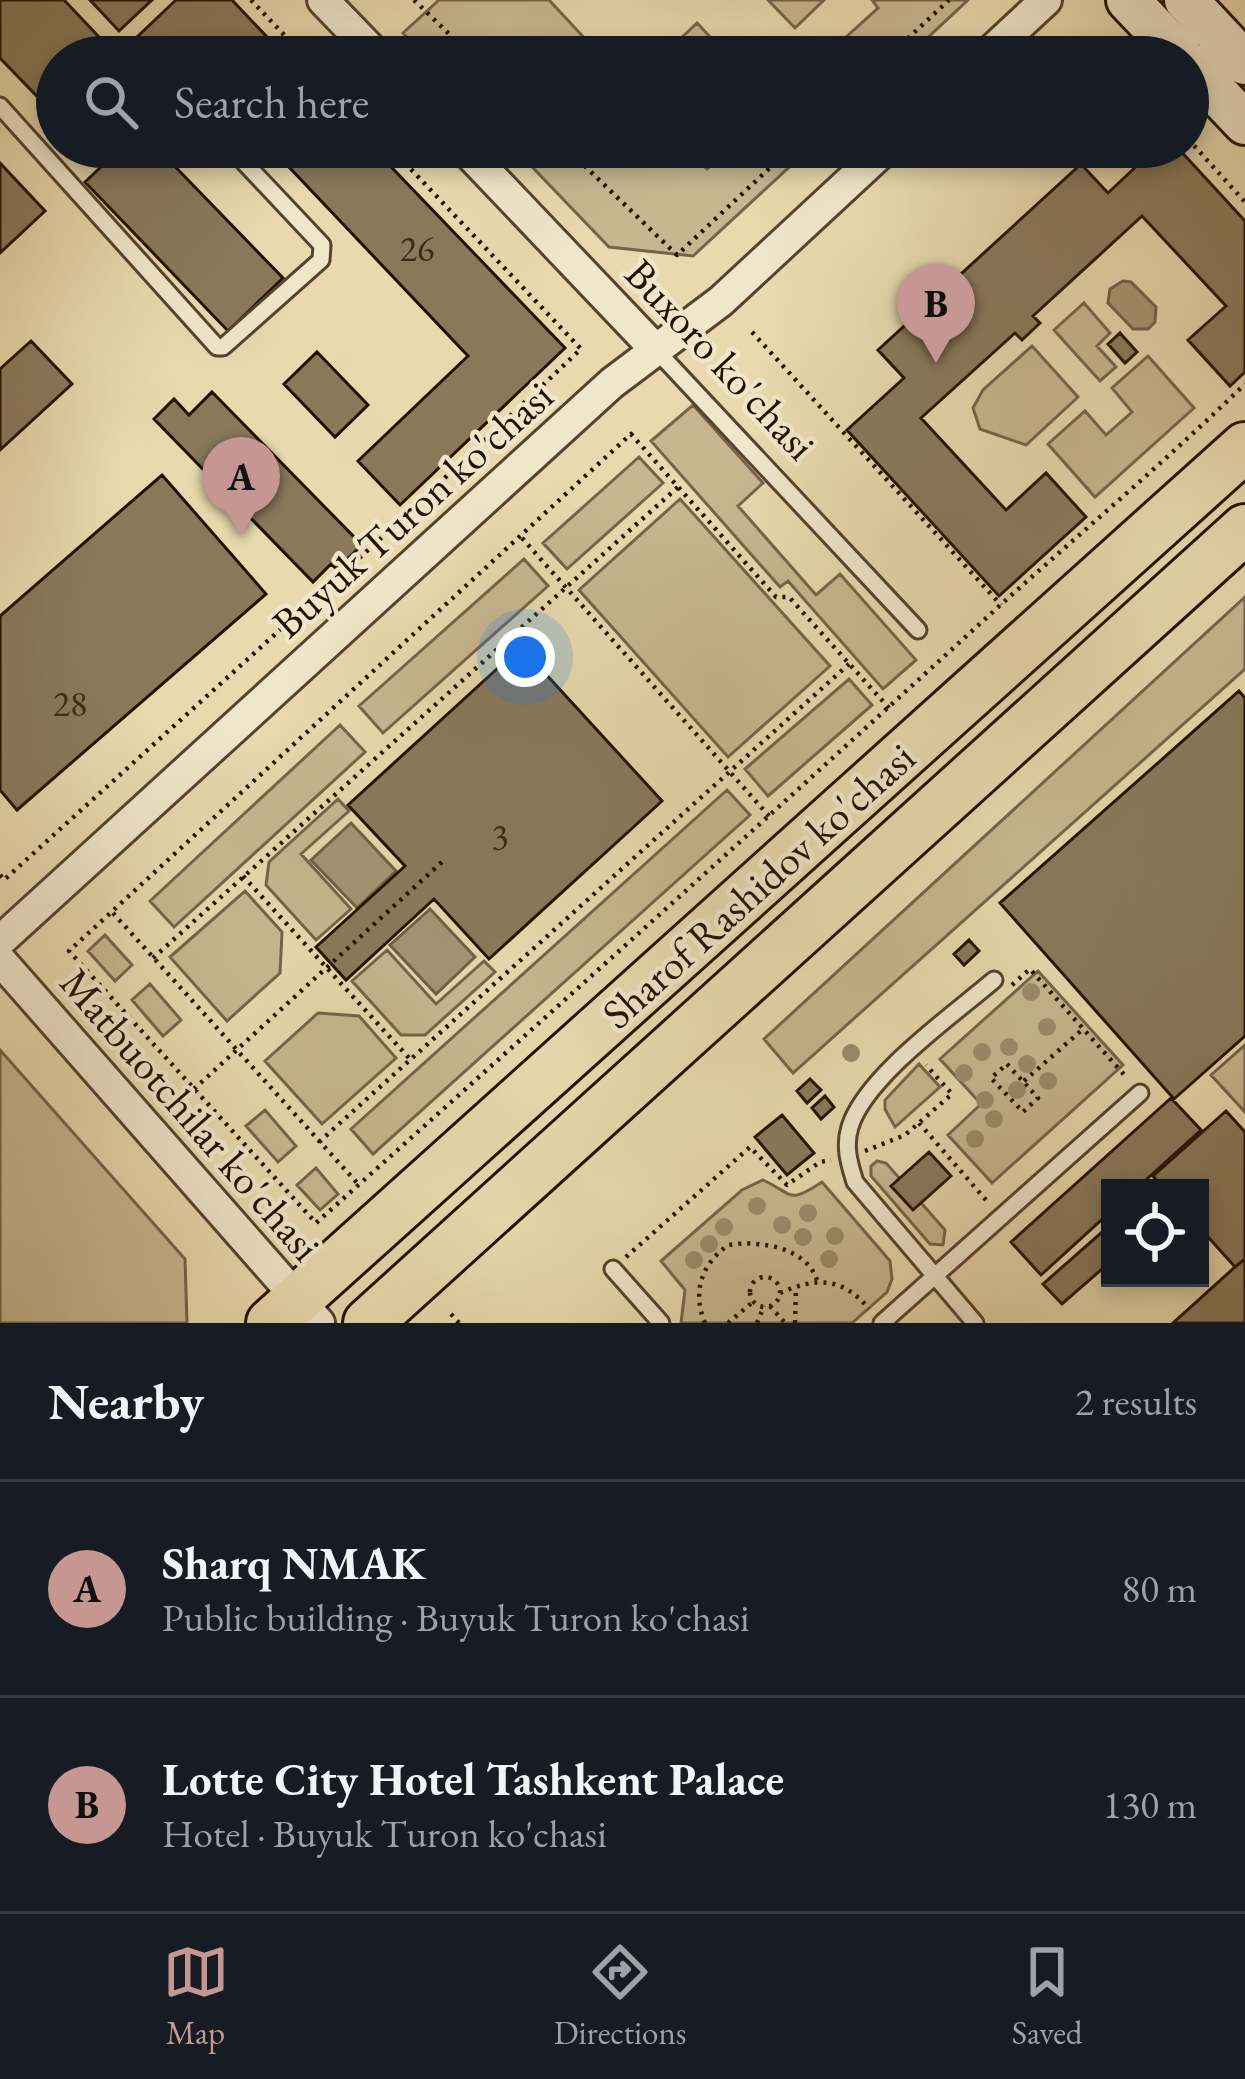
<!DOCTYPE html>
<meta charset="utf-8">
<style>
:root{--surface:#171b24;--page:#242831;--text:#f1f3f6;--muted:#9ea1a6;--line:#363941;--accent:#c59692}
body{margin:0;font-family:"EB Garamond",serif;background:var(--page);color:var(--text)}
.controls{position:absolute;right:36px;bottom:36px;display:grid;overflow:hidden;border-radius:0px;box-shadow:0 6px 18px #0003}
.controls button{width:108px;height:108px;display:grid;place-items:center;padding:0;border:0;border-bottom:3px solid var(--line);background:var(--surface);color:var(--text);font:60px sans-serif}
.you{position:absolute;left:525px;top:657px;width:42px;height:42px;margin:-30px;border:9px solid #fff;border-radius:50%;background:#1a73e8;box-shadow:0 0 0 18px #1a73e833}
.badge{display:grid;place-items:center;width:78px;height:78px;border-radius:50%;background:var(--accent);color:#111;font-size:39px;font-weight:700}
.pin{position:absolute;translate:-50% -99px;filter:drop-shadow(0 3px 6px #0008)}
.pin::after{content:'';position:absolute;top:63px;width:42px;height:36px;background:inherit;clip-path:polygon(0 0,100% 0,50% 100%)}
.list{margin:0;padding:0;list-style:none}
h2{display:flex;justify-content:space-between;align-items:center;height:156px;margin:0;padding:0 48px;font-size:51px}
h2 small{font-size:39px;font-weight:400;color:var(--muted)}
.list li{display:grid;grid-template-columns:78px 1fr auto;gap:36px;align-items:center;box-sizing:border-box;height:216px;padding:0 48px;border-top:3px solid var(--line)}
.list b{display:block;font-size:45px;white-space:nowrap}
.list p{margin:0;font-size:39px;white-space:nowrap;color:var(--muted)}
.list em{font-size:39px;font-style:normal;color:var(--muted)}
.icon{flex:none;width:66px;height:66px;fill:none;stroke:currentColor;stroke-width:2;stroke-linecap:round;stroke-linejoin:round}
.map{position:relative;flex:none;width:1245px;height:1323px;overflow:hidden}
.search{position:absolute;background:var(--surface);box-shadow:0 6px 18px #0003;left:36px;right:36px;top:36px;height:132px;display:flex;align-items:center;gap:30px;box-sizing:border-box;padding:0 42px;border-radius:66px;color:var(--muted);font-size:45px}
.sheet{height:588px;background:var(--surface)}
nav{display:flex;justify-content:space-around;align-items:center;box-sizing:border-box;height:168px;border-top:3px solid var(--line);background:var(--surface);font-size:33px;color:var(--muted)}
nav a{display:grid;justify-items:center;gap:6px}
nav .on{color:var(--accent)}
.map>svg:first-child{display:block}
.green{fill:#c7b791;stroke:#75644a;stroke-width:3}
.water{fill:#a59574;stroke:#716046;stroke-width:3}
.building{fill:#89795b;stroke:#231102;stroke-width:3}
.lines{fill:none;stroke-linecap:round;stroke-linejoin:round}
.lane-casing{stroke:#54432d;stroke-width:21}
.street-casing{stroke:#54432d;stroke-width:36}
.secondary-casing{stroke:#231102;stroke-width:48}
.primary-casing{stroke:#231102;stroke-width:54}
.path{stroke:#231102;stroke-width:4.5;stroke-dasharray:3 6;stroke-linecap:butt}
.lane{stroke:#f0e6ca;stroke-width:15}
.street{stroke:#f0e6ca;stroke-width:30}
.secondary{stroke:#f0e6ca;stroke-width:42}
.primary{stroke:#e8d9ae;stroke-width:48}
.tree{fill:#9b8b6b}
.labels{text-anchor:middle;stroke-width:9;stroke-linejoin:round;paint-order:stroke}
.number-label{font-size:36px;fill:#3c2b18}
.street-label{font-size:42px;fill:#231102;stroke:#f0e6ca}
</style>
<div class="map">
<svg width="1245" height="1323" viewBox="0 0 1245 1323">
<rect width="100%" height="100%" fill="#e8d9ae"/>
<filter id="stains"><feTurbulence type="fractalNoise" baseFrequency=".00167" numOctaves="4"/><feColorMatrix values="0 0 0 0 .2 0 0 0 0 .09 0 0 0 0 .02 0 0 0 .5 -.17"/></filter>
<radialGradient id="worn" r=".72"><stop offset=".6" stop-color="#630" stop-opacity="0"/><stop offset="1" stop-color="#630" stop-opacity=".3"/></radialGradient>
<path class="green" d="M439 0H549L602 57H426L403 33Z
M768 0H824L795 28Z
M872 0H968L907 57H824L878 8Z
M697 23 729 57H663L662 56Z
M513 147H686L707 169 730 147H811L693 256 609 247Z
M1084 303 1110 333 1097 346 1116 367 1100 381 1054 330Z
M1032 346 1078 397 1026 445 980 429 973 408 983 390Z
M1148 356 1194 408 1095 497 1048 444 1085 411 1106 435 1132 412 1112 388Z
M693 405 763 483 738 506 816 595 840 574 916 660 883 689 788 581 780 587 651 441Z
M639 457 663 483 567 569 543 543Z
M680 499 830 666 728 757 579 590Z
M524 559 548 586 383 733 359 706Z
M1245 597V669L793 1073 764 1039Z
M849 679 872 705 768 796 745 769Z
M340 725 365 752 174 927 150 901Z
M727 790 750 815 373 1154 351 1129Z
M338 799 349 811 301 854 351 909 316 940 266 885 269 862Z
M245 891 282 932 280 973 227 1021 170 957Z
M105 935 132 965 115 981 88 951Z
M387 950 436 1004 484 961 495 972 425 1035H401L352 981Z
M1038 971 1123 1065 992 1183 948 1135 981 1104 940 1059Z
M150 984 181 1020 163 1036 132 1000Z
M318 1013 359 1016 396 1058 322 1124 265 1061Z
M1245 1045V1112L1211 1075Z
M0 1050 185 1259 187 1323H0Z
M919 1064 940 1087 895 1127 885 1109V1100Z
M265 1110 296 1146 278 1162 246 1126Z
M877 1161 886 1163 945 1230 943 1245 930 1244 871 1176V1166Z
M316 1168 338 1194 320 1210 297 1185Z
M763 1180C794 1194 787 1205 822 1182L890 1261 892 1279 887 1292 852 1323H681L685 1290 661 1261 742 1190Z"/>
<path class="water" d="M1123 281 1131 282 1156 307 1155 322 1148 329H1133L1108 303 1110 289Z
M351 823 396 871 357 908 311 860Z
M430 909 475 957 436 994 390 945Z"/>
<path class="building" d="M0 0H64L117 56 176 0H232L286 57H57V117L0 58Z
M90 0H152L119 31Z
M86 147H122L103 165Z
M122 147H156L283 278 228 331 85 182Z
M270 147H372L565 348 400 505 358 461 468 356Z
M1157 147H1177L1245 221V372L1230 386 1188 340 1226 306 1142 216 1033 316 1040 323 1022 340 1015 333 921 418 1006 510 1046 473 1086 517 999 596 847 430 904 378 878 350 1081 164 1108 193Z
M0 163 45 211 0 253Z
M1120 333 1137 352 1125 363 1108 344Z
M31 341 72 384 0 450V369Z
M317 352 368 405 335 437 284 384Z
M212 392 362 545 337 569 331 564 313 582 154 419 174 399 189 415Z
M162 475 266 594 17 810 0 790V616Z
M521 647 662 801 489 959 434 899 346 980 316 947 405 866 348 805Z
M1239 691 1245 698V1036L1174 1099 1000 903Z
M969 940 979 951 964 965 954 954Z
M810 1079 821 1090 807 1103 797 1091Z
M825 1096 834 1107 821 1119 812 1108Z
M1171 1098 1201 1130 1137 1188H1110V1212L1041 1275 1011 1242Z
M1226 1111 1245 1132V1259L1235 1267 1200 1228V1188H1164L1153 1176Z
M782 1115 814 1153 787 1175 755 1137Z
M929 1152 951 1176 913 1210 891 1186Z
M1110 1225V1262L1062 1304 1043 1284Z
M1245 1259V1323H1173L1235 1267Z"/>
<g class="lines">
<g class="lane-casing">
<path id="lane" d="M0 106 217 347H223L321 260 322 245 242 160
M656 350 918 630
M613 1269 661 1323
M882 1323 1140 1093
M975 1323 855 1182C849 1163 844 1146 850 1127 865 1077 953 1015 994 980"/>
</g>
<g class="street-casing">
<path id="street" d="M323 0 378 57
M985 57 1046 0
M463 147 656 350
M0 941 612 383 721 301 887 147
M0 960 319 1323"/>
</g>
<g class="secondary-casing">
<path id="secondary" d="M1128 0 1182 57
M1186 0 1245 63
M1188 63 1245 123"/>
</g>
<g class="primary-casing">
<path id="primary" d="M271 1323 1245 447
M368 1323 1245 529"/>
</g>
<path class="path" d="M251 0 305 57
M414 0 473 57
M888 57 949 0
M1188 139 1245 202
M565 147 677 255 792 147
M752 332 1001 605
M522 538 769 816
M889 708 789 597H776L631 434 69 951 316 1223C544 1019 771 815 996 609 1079 534 1165 462 1245 384
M0 875 4 880 378 541 581 349 390 147
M243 876 409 1058
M113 913 359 1185
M153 958 678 487
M1012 985 1030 969 1127 1078
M1007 1064 1038 1098 1023 1112 991 1078Z
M1024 1081 1083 1029
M194 1089 442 862
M919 1123 986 1200
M319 1142 849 664
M865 1151 905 1135 952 1094 926 1065
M626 1257 750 1147 787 1185 820 1162 831 1160
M750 1292a15 15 0 1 1 30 0a15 15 0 1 1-30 0Z
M780 1293C816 1277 843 1277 869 1309
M770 1306 785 1323
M451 1314 459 1323
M705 1323C692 1292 701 1265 728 1245 759 1240 806 1247 817 1280
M728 1323 754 1301
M757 1323 764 1306
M795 1323 796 1287"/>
<use href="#lane" class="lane"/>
<use href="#street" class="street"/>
<use href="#secondary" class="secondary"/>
<use href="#primary" class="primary"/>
</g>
<g class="tree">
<circle cx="1031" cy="992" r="9"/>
<circle cx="1047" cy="1027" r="9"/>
<circle cx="1009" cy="1047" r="9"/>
<circle cx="982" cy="1052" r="9"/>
<circle cx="851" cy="1053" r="9"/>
<circle cx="1027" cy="1064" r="9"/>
<circle cx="964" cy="1073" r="9"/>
<circle cx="1048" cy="1081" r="9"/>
<circle cx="1017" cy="1090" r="9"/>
<circle cx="985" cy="1100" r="9"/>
<circle cx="994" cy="1119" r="9"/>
<circle cx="975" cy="1139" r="9"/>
<circle cx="757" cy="1206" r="9"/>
<circle cx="808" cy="1213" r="9"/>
<circle cx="782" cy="1225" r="9"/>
<circle cx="724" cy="1227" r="9"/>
<circle cx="835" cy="1236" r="9"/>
<circle cx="803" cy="1237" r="9"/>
<circle cx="709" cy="1244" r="9"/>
<circle cx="829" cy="1259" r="9"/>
<circle cx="694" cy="1260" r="9"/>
</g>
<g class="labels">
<g class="number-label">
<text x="417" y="261">26</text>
<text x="70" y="716">28</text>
<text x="500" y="849">3</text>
</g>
<g class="street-label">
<text transform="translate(721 359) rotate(47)" y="15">Buxoro ko'chasi</text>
<text transform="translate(412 509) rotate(-42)" y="15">Buyuk Turon ko'chasi</text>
<text transform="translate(758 885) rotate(-42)" y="15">Sharof Rashidov ko'chasi</text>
<text transform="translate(191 1114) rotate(49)" y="15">Matbuotchilar ko'chasi</text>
</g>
</g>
<rect width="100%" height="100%" filter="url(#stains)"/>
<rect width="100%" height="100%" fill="url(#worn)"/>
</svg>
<div class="controls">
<button><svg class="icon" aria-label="locate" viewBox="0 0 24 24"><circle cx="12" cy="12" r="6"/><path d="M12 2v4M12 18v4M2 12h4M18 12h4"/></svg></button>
</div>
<div class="you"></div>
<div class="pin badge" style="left:241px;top:536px">A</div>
<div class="pin badge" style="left:936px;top:363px">B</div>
<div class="search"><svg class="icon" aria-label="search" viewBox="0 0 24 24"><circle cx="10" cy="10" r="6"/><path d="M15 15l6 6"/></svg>Search here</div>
</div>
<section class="sheet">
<h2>Nearby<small>2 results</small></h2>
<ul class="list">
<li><span class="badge">A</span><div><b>Sharq NMAK</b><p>Public building · Buyuk Turon ko'chasi</p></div><em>80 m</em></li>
<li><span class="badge">B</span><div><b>Lotte City Hotel Tashkent Palace</b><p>Hotel · Buyuk Turon ko'chasi</p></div><em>130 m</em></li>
</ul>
</section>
<nav>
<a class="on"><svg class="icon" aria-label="map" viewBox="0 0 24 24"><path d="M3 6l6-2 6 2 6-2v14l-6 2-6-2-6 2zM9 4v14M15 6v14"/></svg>Map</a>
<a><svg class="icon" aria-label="directions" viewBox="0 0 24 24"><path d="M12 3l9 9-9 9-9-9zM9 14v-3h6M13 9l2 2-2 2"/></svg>Directions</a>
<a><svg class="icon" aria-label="saved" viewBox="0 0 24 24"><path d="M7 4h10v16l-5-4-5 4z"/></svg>Saved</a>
</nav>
